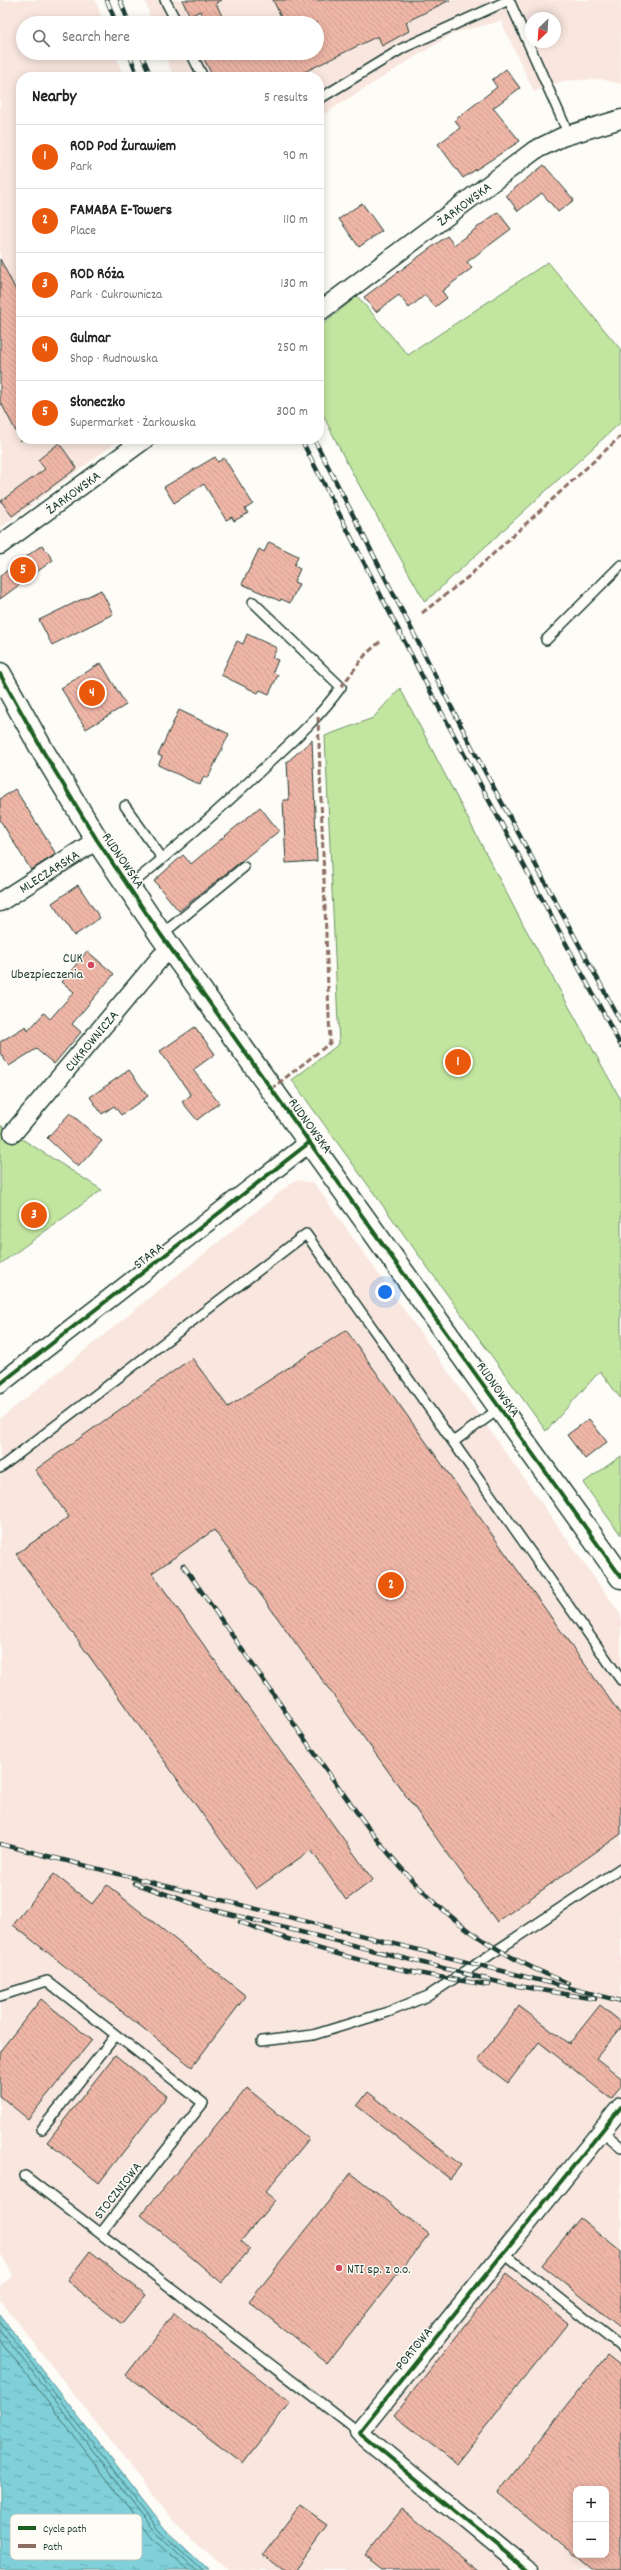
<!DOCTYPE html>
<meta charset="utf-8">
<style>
:root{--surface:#fff;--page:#f6f6f6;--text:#222;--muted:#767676;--line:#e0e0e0;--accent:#ea580c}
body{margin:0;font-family:Dekko,sans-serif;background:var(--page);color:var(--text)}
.controls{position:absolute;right:12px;bottom:12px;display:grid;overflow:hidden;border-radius:8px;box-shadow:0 2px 10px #0003}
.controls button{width:36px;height:36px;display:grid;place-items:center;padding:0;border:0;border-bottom:1px solid var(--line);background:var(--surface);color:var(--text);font:20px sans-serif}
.compass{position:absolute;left:525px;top:12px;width:36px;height:36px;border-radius:50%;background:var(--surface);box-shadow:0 2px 10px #0003;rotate:205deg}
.you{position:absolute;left:385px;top:1292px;width:14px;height:14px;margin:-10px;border:3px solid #fff;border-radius:50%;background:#1a73e8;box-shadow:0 0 0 6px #1a73e833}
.badge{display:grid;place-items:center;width:26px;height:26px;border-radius:50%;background:var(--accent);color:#fff;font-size:13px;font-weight:700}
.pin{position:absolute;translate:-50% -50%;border:2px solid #fff;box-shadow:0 1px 4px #0006}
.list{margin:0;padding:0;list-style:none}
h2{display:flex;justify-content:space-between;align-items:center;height:52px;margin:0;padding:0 16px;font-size:17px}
h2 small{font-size:13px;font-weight:400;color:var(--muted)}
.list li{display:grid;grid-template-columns:26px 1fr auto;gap:12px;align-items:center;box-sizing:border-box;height:64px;padding:0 16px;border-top:1px solid var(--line)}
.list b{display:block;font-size:15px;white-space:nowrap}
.list p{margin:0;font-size:13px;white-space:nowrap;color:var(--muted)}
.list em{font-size:13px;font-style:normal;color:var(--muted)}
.icon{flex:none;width:22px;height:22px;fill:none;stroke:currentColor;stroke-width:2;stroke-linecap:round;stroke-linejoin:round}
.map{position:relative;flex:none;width:621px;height:2570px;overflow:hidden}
.search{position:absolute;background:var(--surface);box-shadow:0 2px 10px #0003;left:16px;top:16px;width:308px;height:44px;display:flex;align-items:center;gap:10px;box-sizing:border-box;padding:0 14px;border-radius:22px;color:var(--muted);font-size:15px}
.panel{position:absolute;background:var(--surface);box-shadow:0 2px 10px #0003;left:16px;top:72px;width:308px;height:372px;border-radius:16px}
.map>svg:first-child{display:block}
.built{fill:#f9e7df;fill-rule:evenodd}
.garden{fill:#c2e6a0;stroke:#70926a}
.water{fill:url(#water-ripples);stroke:#599596}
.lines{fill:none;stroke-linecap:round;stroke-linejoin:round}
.shore{stroke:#457876;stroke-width:1}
.building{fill:url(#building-back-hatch);stroke:#1f3d34;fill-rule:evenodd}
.lane-casing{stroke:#1f3d34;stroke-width:12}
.street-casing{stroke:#1f3d34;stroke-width:21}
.secondary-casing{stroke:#1f3d34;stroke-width:25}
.lane{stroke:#fdfcf7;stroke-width:9}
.street{stroke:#fdfcf7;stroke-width:18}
.secondary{stroke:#fdfcf7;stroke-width:22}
.rail-casing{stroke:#1f3d34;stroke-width:4.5}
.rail{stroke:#fdfcf7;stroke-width:3;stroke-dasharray:9;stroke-linecap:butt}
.quiet{stroke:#8d6e63;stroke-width:3;stroke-dasharray:6 3;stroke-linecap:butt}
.cycleway-casing{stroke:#fdfcf7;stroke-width:6}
.cycleway{stroke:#1b5e20;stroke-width:4}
.poi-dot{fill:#d1495b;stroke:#fdfcf7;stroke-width:1.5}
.labels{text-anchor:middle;stroke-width:3;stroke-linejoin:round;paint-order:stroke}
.street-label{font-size:14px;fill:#1f3d34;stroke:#fdfcf7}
.poi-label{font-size:14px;fill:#1f3d34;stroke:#fdfcf7;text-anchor:end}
.key{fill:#fdfcf7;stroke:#bac3bc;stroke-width:1}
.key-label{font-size:11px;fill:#1f3d34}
</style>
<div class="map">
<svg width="621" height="2570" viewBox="0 0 621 2570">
<defs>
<pattern id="water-ripples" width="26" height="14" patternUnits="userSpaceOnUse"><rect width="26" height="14" fill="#7fd0d8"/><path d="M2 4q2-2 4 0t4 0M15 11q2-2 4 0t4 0" fill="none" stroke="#67aab0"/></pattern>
<pattern id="building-back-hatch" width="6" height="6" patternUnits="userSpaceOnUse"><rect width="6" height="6" fill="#efb6a7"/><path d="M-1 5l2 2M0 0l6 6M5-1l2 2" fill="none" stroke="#cc9d90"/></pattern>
</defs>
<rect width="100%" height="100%" fill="#fdfcf7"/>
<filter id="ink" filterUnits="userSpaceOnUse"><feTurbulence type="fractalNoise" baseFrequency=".025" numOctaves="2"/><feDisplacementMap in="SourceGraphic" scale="8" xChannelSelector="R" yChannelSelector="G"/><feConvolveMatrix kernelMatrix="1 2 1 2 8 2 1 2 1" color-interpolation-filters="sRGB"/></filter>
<g filter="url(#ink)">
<path class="built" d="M0 0H95L104 23H23V53H115L124 77H21V439H121L0 528Z
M145 0H621V84L601 79 563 81 534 92 501 21 454 33 319 117V77H174L164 53H317V23H152ZM531 18H555V42H531Z
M295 1180 314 1183 621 1615V2570H227L173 2521 0 2300V2286L13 2275 0 2253V1419ZM576 2489H606V2555H576Z"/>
<path class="garden" d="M548 262 621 350V422L425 602 348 465 319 407V328L357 296 408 355Z
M400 688 519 917 621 1100V1399L600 1371 546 1431 292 1080 339 1044 325 736 373 718Z
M0 1125 102 1190 0 1264Z
M621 1456V1535L583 1483Z"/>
<path class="water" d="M0 2315 165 2529 208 2570H0Z"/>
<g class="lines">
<path class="shore" d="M0 2322 161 2532 202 2570
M0 2330 158 2535 195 2570
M0 2340 153 2539 186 2570"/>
</g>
<path class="building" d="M182 0H222L216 3 225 23H206L200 11 190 16Z
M273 0H450L406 22 409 31 382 46 378 36 294 77H213L203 57 211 53H317V23H284Z
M506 69 520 88 493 108 520 141 463 178 438 144 460 128 455 120 497 87 492 80Z
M544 165 574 200 558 212 542 193 518 211 506 195Z
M362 203 382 231 359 247 339 219Z
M498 212 511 229 467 262 472 268 442 291 447 298 435 307 425 295 409 308 399 295 376 312 364 297 447 236 454 245Z
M0 259 21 300V441L0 401Z
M59 443 77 468 12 516 1 501 45 469 38 460Z
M215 457 218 462 224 458 253 504 245 509 248 513 234 521 232 517 226 520 204 484 174 503 164 487Z
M269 542 298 556 294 566 300 569 294 582 299 584 290 603 281 599 280 601 242 584 259 549 264 552Z
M42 545 53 560 0 599V576Z
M101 590 113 614 52 645 39 620Z
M247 634 277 648 272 658 278 660 273 672 278 675 269 694 260 690 258 693 221 675 237 641 243 644Z
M101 663 126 705 86 729 61 688Z
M179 710 229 734 208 778 204 776 200 785 158 765 162 757 158 755Z
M312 740 317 861 286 863 283 800H289L287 762Z
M15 789 56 854 31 870 0 820V799Z
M260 807 279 831 179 911 154 881 183 855 191 864Z
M78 885 100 918 74 936 52 903Z
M87 951 114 974 72 1024 81 1032 54 1064 36 1049 9 1066 0 1053V1042L26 1026 28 1031 44 1013 50 1019 74 992 62 982Z
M195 1027 215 1054 193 1070 219 1103 197 1120 182 1102 191 1095 160 1051Z
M129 1070 148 1096 121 1115 114 1106 102 1114 90 1097Z
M70 1113 102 1141 78 1167 47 1138Z
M346 1330 621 1715V1834L497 1922 214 1530 152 1573 373 1880 346 1900 311 1850 256 1889 16 1554 69 1517 35 1470 192 1358 228 1407Z
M589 1419 607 1442 585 1459 567 1435Z
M54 1874 92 1904 107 1885 246 1996 192 2067 13 1925Z
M41 1999 92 2040 28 2119 0 2096V2051Z
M600 2005 621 2022V2028L596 2058 621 2078V2087L611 2099 539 2042 508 2083 478 2060 519 2006 569 2044Z
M115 2055 167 2096 99 2183 47 2142Z
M247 2088 309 2139 265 2192 275 2200 241 2241 250 2249 222 2283 141 2215Z
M368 2092 461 2165 450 2179 357 2106Z
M351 2173 429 2234 327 2363 249 2302Z
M580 2218 621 2251V2328L542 2265Z
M90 2251 146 2295 122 2324 67 2281Z
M506 2274 568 2323 456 2464 394 2415Z
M174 2313 290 2402 243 2464 126 2375Z
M607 2355 621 2366V2570H591L498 2493ZM576 2489H606V2555H576Z
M300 2506 327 2525 294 2570H282L263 2555Z
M402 2509 480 2570H382L364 2556Z"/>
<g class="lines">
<g class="lane-casing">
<path id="lane" d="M165 0 177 23
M509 0 569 135
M191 53 203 77
M319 99 403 48 509 0
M546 640 621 565
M125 806 162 858
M128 887C178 847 226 804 272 760 297 737 321 715 341 687L253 602
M161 935 244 867
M453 1442 621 1680
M0 1468 306 1234 453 1442 499 1409
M0 1996 47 1981 203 2103 101 2233
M262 2041 313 2035 388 2012 428 1996 621 1868
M42 2129 116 2035
M602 2131 621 2147
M25 2176 359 2432
M503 2253 621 2347"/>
</g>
<g class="street-casing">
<g id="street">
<path id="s1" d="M319 312 535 150 562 137 621 119"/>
<path id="s2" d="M0 545 145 439"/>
<path id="s3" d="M0 902 97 840"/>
<path id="s4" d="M13 1133 161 957 171 949"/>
<path d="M0 1384 310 1142"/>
<path d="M527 2570 359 2432 621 2107"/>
</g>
</g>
<g class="secondary-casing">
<path id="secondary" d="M0 674 44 753 97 840 161 935 621 1577"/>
</g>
<use href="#lane" class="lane"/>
<use href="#street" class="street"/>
<use href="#secondary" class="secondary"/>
<g class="rail-casing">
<path id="rail" d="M107 0 116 23
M120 0 129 23
M129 53 138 77
M141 53 151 77
M301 439 421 674 621 1046
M314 439 476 755 621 1022
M183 1565C225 1625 266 1684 308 1744 387 1855 434 1931 568 1983
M0 1844 621 2001
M134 1883 206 1908 506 1984 595 1999
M240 1922C321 1953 403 1973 489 1985"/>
</g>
<use href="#rail" class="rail"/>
<path class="quiet" d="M422 613 468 577 621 436
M341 687 366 654 382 640
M271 1089 330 1043 318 717"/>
<g class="cycleway-casing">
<path id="cycleway" d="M0 674 44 753 97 840 161 935 621 1577
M0 1384 310 1142
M527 2570 359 2432 621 2107"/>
</g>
<use href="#cycleway" class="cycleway"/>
</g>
</g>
<g class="poi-dot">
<circle cx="91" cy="965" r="4"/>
<circle cx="339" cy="2268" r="4"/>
</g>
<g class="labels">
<g class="street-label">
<text dy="5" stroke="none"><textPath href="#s1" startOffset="181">ŻARKOWSKA</textPath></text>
<text dy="5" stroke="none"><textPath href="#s2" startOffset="90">ŻARKOWSKA</textPath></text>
<text transform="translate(124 860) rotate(56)" y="5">RUDNOWSKA</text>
<text dy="5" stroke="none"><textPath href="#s3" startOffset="58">MLECZARSKA</textPath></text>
<text dy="5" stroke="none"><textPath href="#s4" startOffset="121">CUKROWNICZA</textPath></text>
<text transform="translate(311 1125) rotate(54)" y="5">RUDNOWSKA</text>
<text transform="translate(148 1255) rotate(-38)" y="5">STARA</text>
<text transform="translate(499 1389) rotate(55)" y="5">RUDNOWSKA</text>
<text transform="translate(117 2190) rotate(-52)" y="5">STOCZNIOWA</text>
<text transform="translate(413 2348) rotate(-51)" y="5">PORTOWA</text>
</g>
<g class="poi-label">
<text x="83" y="962">CUK<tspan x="83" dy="16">Ubezpieczenia</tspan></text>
<text x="347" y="2273" text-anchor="start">NTI sp. z o.o.</text>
</g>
</g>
<rect x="10" y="2514" width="132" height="46" rx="6" class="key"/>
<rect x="18" y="2526" width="18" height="4" fill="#1b5e20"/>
<rect x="18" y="2544" width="18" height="4" fill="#8d6e63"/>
<g class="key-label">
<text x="43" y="2532">Cycle path</text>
<text x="43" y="2550">Path</text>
</g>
</svg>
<div class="controls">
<button>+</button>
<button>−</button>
</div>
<svg class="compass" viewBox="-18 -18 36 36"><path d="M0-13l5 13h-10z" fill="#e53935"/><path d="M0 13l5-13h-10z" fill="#767676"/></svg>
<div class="you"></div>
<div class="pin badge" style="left:458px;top:1062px">1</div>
<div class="pin badge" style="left:391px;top:1585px">2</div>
<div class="pin badge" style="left:34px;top:1215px">3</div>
<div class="pin badge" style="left:92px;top:693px">4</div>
<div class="pin badge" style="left:23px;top:570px">5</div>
<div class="search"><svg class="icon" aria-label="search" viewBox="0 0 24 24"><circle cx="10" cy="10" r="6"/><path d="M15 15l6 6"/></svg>Search here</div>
<section class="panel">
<h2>Nearby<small>5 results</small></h2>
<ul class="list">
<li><span class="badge">1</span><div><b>ROD Pod Żurawiem</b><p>Park</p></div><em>90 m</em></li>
<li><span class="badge">2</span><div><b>FAMABA E-Towers</b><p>Place</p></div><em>110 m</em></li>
<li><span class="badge">3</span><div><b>ROD Róża</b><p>Park · Cukrownicza</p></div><em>130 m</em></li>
<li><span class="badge">4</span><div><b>Gulmar</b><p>Shop · Rudnowska</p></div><em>250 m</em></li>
<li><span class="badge">5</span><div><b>Słoneczko</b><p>Supermarket · Żarkowska</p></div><em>300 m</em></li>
</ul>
</section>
</div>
